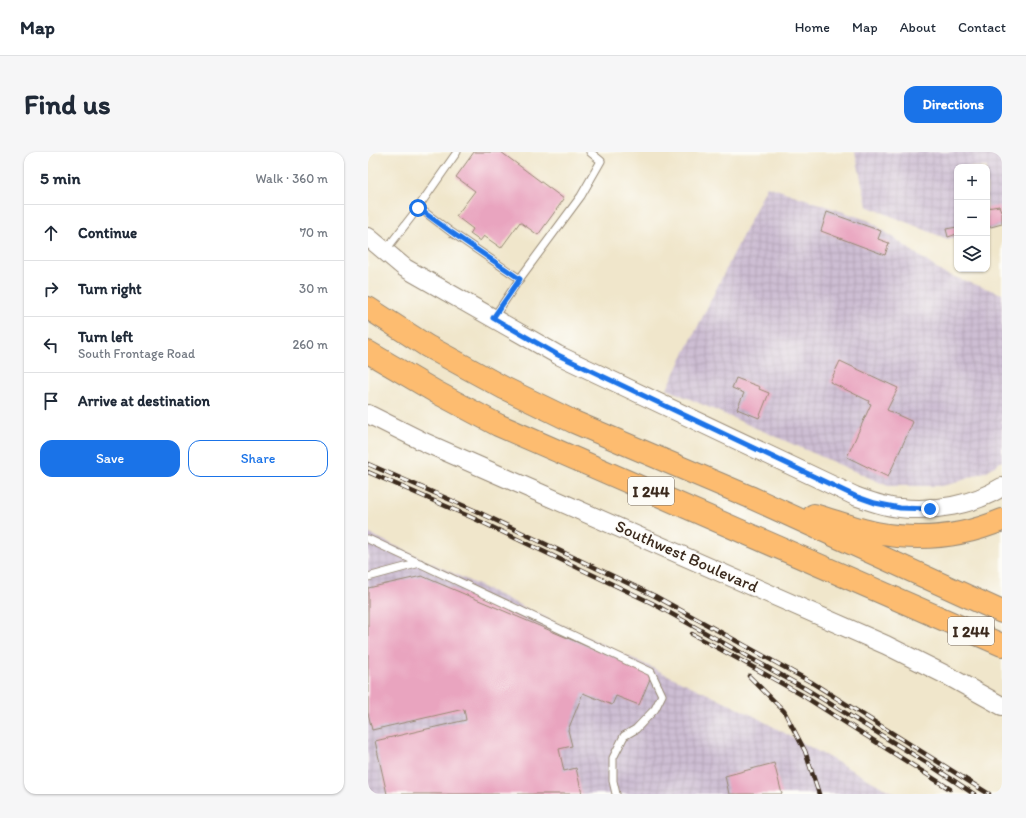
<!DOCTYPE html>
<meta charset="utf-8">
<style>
:root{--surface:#fff;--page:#f6f6f7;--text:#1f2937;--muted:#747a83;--line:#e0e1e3;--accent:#1a73e8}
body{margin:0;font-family:Itim,sans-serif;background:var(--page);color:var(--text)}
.controls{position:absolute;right:12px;top:12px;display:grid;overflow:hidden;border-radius:8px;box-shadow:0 1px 3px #0004}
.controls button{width:36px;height:36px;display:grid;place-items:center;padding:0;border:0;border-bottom:1px solid var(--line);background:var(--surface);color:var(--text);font:20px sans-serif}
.stop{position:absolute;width:12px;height:12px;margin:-9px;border:3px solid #1a73e8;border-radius:50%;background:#fff}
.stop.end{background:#1a73e8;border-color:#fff;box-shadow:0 1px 4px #0008}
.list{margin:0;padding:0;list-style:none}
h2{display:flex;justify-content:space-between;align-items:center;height:52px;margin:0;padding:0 16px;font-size:17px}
h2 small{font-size:13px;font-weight:400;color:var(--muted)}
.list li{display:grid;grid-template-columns:26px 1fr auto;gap:12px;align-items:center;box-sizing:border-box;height:56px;padding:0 16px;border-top:1px solid var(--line)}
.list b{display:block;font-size:15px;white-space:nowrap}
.list p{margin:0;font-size:13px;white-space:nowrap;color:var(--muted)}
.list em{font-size:13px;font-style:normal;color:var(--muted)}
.actions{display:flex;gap:8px;padding:12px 16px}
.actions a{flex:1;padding:9px 0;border:1px solid var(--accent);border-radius:12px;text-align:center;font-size:14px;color:var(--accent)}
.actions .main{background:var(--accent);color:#fff}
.icon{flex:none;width:22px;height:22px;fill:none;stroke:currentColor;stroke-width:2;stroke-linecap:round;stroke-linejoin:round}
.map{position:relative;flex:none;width:634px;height:642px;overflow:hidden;border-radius:12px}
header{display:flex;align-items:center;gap:24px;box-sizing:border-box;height:56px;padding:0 20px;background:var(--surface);border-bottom:1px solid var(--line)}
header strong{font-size:19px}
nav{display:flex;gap:22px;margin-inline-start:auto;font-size:14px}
.intro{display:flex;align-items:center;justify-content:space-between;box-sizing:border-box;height:96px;padding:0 24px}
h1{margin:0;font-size:28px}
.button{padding:10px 18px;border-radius:12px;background:var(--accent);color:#fff;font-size:14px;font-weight:700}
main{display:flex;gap:24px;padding:0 24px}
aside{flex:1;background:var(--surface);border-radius:12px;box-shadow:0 1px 3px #0004}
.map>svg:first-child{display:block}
.industrial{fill:url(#industrial-grid)}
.building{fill:#e9a4bf}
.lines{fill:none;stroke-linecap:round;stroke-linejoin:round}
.service-casing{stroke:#968874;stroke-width:9}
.tertiary-casing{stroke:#968874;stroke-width:20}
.motorway-casing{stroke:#968874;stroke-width:24}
.service{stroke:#fff;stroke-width:7}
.tertiary{stroke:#fff;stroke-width:18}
.motorway{stroke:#fdbc70;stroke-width:22}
.rail-casing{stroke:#3b2a1e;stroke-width:4.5}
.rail{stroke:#fdfcf7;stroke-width:3;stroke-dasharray:9;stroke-linecap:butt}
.route{stroke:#1a73e8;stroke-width:5}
.labels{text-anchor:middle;stroke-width:3;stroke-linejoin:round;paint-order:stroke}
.shield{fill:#fdfcf7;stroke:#75695f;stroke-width:1}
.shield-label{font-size:16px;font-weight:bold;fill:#3b2a1e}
.street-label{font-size:17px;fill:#3b2a1e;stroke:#fdfcf7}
</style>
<header>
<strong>Map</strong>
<nav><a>Home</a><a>Map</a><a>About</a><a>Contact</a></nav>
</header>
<div class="intro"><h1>Find us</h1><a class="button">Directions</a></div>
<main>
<aside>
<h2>5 min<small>Walk · 360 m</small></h2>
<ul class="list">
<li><svg class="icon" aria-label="ahead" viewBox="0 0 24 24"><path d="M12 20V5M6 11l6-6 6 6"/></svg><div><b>Continue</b></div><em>70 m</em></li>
<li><svg class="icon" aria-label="right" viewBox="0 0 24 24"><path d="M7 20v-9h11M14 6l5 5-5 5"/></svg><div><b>Turn right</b></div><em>30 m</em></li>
<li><svg class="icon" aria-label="left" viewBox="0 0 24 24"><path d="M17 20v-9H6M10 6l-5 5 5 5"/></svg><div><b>Turn left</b><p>South Frontage Road</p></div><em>260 m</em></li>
<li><svg class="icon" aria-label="arrive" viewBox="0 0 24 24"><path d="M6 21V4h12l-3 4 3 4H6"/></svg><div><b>Arrive at destination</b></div></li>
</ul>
<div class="actions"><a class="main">Save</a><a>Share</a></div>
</aside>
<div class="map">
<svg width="634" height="642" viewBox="0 0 634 642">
<defs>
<pattern id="industrial-grid" width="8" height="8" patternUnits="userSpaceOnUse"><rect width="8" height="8" fill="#cdbed3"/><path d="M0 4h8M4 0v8" fill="none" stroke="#b1a3b5"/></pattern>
</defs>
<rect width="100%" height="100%" fill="#fdfcf7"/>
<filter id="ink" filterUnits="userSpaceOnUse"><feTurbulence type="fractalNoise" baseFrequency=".025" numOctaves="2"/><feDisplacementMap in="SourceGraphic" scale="8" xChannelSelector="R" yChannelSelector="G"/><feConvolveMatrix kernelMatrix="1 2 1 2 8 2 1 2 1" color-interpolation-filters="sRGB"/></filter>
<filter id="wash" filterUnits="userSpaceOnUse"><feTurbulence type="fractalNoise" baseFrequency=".012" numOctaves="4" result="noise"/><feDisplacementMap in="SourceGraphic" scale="16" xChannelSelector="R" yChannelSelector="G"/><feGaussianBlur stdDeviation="0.9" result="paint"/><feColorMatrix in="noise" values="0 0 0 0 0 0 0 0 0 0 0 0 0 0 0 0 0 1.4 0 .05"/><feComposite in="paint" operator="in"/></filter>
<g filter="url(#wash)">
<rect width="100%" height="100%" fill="#f0e6cb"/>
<path class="industrial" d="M487 0H634V75L619 78V15H589V85L579 87 499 54Z
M399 34 502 69 575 121 634 142V309L619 319 587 331 573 334H520L299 237Z
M0 381 384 563 527 642H0Z"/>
<g id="blocks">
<path class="building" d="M106 0H133L196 47 170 83 152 70 133 96 116 84 112 89 102 82 105 77 88 64 107 39 88 25Z
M631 54 633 59H634V72L619 76V56Z
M459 60 513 79 510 87 521 91 517 103 453 79Z
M589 75V82L580 85 578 77Z
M472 209 530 236 519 258 545 270 520 325 479 305 503 252 500 251 501 249 462 230Z
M368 226 392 235 391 237 401 241 391 266 369 257 376 241 364 236Z
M54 424 284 522 271 553 248 544 244 553 215 541 200 578 204 594 191 597 196 619 208 616 214 642H19L7 589 98 568 96 557 4 578 0 561V436Z
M406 611 414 642H361L357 624Z"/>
</g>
</g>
<g filter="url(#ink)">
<use href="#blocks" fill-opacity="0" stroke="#968874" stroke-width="1"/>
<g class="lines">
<g class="service-casing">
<path id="service" d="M50 55 83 80 152 127
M17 99 44 64 89 0
M126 165 153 125 213 44 233 9 222 0
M0 387 283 520 294 543 287 557 268 577 256 584 245 606V629L248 642
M0 425 52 411"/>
</g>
<g class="tertiary-casing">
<path id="tertiary" d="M0 85 37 116 190 203 487 344C501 349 516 355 532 356 566 360 605 353 634 335
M0 262 56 290 518 493 580 524 634 554"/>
</g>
<g class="motorway-casing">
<path id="motorway" d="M0 156 59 194 136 236 206 270 382 345 634 460
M0 200 68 240 130 273 634 493
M446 363C467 369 487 377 508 381 551 389 594 385 634 368"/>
</g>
<use href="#service" class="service"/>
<use href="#tertiary" class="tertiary"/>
<use href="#motorway" class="motorway"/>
<g class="rail-casing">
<path id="rail" d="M0 312 108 359 287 444 443 530 621 642
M0 320 105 366 284 451 438 537 559 611 606 642
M324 482 374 509 434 543 582 637
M381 524 416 559 437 599 451 642"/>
</g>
<use href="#rail" class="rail"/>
</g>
</g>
<g class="lines" filter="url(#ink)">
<path class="route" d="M50 56 83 80 152 127 125 166 190 203 487 344 507 351 532 356 562 357"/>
</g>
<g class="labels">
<g class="shield">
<rect x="260" y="325" width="46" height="28" rx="3"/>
<rect x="580" y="465" width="46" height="28" rx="3"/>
</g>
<g class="shield-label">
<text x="283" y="345">I 244</text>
<text x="603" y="485">I 244</text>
</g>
<g class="street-label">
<text transform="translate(319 404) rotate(24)" y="6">Southwest Boulevard</text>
</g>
</g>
</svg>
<div class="controls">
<button>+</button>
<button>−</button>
<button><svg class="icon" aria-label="layers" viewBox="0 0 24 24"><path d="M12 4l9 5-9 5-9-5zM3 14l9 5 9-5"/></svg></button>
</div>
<div class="stop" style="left:50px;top:56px"></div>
<div class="stop end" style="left:562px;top:357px"></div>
</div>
</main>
